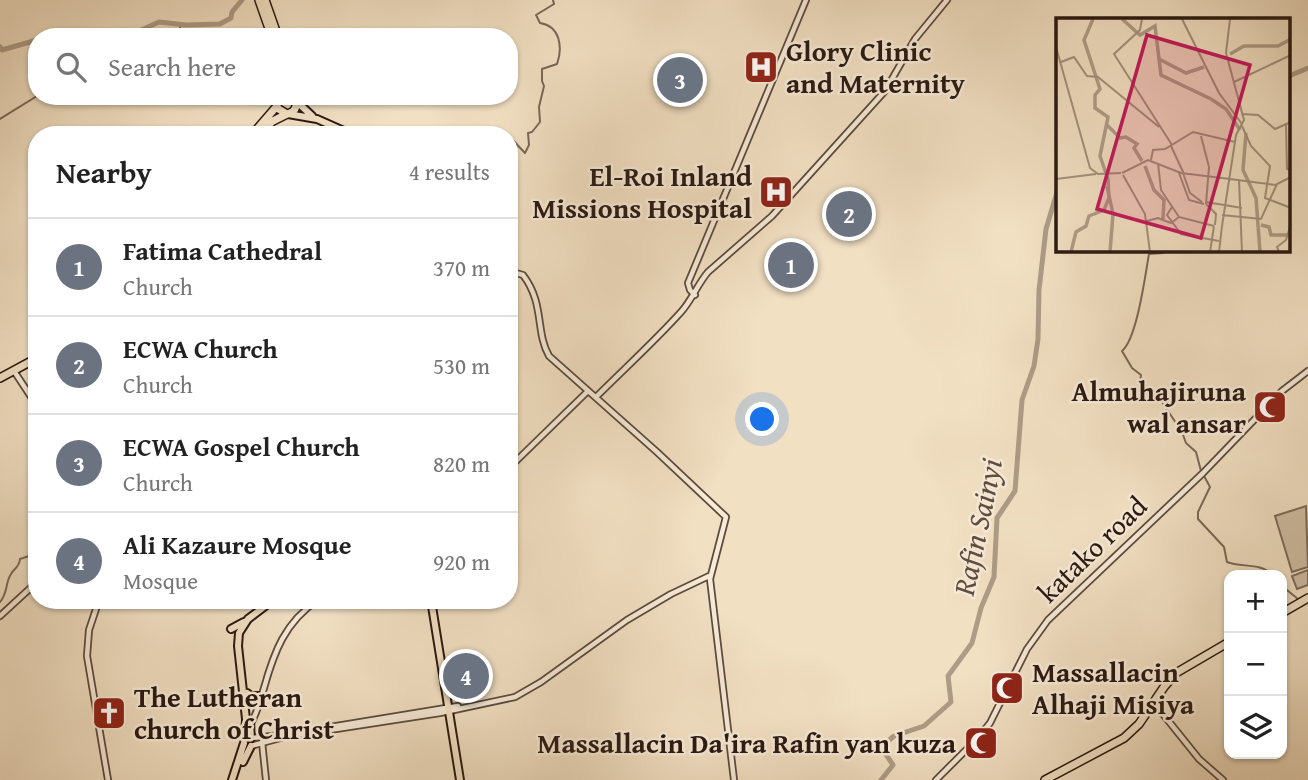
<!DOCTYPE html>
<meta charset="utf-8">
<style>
:root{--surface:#fff;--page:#f6f6f6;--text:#222;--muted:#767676;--line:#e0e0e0;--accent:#8f2418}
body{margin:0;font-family:"Gentium Book Plus",serif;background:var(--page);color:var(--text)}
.controls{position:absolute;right:21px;bottom:21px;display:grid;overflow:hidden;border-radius:14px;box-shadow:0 2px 5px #0004}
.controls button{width:63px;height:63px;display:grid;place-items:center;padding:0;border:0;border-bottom:2px solid var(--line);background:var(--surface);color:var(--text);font:35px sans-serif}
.you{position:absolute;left:763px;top:420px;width:24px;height:24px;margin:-18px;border:5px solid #fff;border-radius:50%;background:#1a73e8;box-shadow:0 0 0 10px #1a73e833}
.badge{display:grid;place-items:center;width:46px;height:46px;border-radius:50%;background:var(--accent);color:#fff;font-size:23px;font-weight:700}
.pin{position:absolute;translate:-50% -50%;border:4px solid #fff;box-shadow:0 2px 7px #0006}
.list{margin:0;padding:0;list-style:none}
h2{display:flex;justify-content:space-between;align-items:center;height:91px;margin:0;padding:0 28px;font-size:30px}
h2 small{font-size:23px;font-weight:400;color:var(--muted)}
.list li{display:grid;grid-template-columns:46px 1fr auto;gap:21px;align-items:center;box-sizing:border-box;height:98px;padding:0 28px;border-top:2px solid var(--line)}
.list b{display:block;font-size:26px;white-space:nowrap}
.list p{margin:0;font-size:23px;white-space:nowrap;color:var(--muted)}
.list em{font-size:23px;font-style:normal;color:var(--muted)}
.icon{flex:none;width:38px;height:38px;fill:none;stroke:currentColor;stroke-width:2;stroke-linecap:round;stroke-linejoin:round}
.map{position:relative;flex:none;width:1308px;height:780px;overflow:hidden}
.search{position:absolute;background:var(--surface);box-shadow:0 2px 5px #0004;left:28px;top:28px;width:490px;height:77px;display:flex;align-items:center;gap:18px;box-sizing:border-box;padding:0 24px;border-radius:28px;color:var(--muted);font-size:26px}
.panel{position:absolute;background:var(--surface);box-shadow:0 2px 5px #0004;left:28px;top:126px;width:490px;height:483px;border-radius:28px}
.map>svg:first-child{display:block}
.grass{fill:#d0bea5;stroke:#7c6b5c;stroke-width:2}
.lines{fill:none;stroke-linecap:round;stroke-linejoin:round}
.stream{stroke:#796758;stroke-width:2}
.river{stroke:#ae9c87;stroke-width:5}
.minor-casing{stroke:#5b4a3e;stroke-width:8}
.major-casing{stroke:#291812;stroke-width:10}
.highway-casing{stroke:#291812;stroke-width:10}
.minor{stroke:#f7ebd8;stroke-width:4.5}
.major{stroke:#f2e0c3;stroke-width:6}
.highway{stroke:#f2e0c3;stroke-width:7}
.labels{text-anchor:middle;stroke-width:5;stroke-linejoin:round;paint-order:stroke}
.poi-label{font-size:28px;font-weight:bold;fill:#291812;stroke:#f7ebd8;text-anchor:start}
.street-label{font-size:28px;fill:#291812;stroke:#f7ebd8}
.water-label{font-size:30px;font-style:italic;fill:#5e4d41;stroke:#f7ebd8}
.inset-river{fill:none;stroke:#ae9c87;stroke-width:3.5}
.inset-road{fill:none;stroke:#a2907c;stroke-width:2}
.view{fill:#c2185b;fill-opacity:0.15;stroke:#c2185b;stroke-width:3.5}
.inset-edge{fill:none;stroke:#291812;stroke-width:3.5}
</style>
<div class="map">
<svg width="1308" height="780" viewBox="0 0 1308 780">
<rect width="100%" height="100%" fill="#f2e0c3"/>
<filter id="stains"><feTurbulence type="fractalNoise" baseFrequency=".00286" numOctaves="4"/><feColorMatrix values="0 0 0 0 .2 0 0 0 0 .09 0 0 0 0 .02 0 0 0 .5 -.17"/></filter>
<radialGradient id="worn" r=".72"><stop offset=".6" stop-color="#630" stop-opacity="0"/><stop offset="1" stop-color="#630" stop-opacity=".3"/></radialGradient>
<path class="grass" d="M1306 506 1308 567 1292 572 1275 516Z
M1308 570V585L1297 589 1292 576Z"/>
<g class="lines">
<path class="stream" d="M180 24 181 37
M0 119 37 96
M502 135H507
M509 136 525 153 529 145 528 133 532 132 540 122 539 107 544 86 542 81V69L557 64C563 47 560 26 540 23L536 15 554 4 553 0
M1161 250 1163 253 1149 254C1145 276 1137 339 1122 351L1132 368 1141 375 1139 391 1146 400 1151 401 1156 398 1162 402 1182 432 1186 443 1196 452 1201 471
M1204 476 1210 487 1198 512V519L1224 547 1227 562C1241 568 1261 562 1272 575
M1282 586 1298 599
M0 602C8 593 5 583 11 574 15 567 19 568 20 559L29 556 37 540"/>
<path class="river" d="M126 37 159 22 186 25 220 24 231 18 232 12 242 0
M0 47 2 50 37 40
M1289 76 1308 68
M881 780 893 765 881 747 894 736 924 726 951 702 948 676 972 643 981 608 994 577 997 518 1015 491 1022 400 1034 366 1038 339 1039 290 1046 229 1058 189"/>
<g class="minor-casing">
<path id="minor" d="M509 271 523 275C545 304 535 331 549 356L657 452 726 517 710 579 734 780
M695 295 690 290 688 283 806 0
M14 371 37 406
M596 397C624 369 654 342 681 312 692 300 697 285 708 272L772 216 885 91 915 39 947 0
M509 468 588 391
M99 600 89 630 87 656 108 780
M0 616 37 582
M1154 703 1199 759 1223 780
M250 725C257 714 260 701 264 688 274 652 285 622 318 600
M318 729 458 706
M252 738 282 735
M262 742 266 780
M251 746 284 737 440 713 515 697 541 682 627 620 671 594 709 576
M936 780 977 739 990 723 1027 649 1048 620 1203 473 1282 391 1308 371"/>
</g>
<g class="major-casing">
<path id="major" d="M295 100 312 116
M288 114 317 119 353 135
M431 600 460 780
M231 629 244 622
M247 693 251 696H261
M250 722 251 738
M245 738 246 719 238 646 239 633 248 619 273 600
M243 762 251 746
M232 780 244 743"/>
</g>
<g class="highway-casing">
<path id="highway" d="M259 0 272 37
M265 0 278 37
M282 96 277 101V108L287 114C297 112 299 103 291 96
M260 132 273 121 287 114
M252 135 277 106
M0 378 37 358
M1282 613 1308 598
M1045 780 1124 738 1139 724 1164 687 1176 673 1229 642"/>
</g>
<use href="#minor" class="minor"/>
<use href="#major" class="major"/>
<use href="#highway" class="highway"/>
</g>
<defs>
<g id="hospital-square" transform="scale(1.75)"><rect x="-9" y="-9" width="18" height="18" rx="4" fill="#8f2418" stroke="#f7ebd8"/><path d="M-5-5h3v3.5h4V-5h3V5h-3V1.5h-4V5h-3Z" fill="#fff"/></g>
<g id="mosque-square" transform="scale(1.75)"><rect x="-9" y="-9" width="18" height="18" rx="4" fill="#8f2418" stroke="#f7ebd8"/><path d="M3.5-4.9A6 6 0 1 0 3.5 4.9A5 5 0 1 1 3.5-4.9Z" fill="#fff"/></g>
<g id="church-square" transform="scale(1.75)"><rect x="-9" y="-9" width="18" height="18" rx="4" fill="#8f2418" stroke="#f7ebd8"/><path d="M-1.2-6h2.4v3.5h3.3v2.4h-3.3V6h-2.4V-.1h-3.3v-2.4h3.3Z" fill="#fff"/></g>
</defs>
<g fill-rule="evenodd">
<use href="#hospital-square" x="761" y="67"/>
<use href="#hospital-square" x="776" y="192"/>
<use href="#mosque-square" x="1270" y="407"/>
<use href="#mosque-square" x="1007" y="688"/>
<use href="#church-square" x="109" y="713"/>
<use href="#mosque-square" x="981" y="743"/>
</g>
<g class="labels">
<g class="poi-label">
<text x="786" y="61">Glory Clinic<tspan x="786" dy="32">and Maternity</tspan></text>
<text x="752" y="186" text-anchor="end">El-Roi Inland<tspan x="752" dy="32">Missions Hospital</tspan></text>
<text x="1246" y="401" text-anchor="end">Almuhajiruna<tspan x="1246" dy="32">wal ansar</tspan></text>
<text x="1032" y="682">Massallacin<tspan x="1032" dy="32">Alhaji Misiya</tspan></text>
<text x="134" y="707">The Lutheran<tspan x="134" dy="32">church of Christ</tspan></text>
<text x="956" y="753" text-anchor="end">Massallacin Da'ira Rafin yan kuza</text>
</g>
<g class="street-label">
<text transform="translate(1092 549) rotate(-44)" y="10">katako road</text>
</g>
<g class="water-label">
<text transform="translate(978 527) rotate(-78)" y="10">Rafin Sainyi</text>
</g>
</g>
<g transform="translate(1056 18)">
<rect width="234" height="234" fill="#f2e0c3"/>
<path class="inset-river" d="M66 1 84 17 99 8 105 57 155 81 170 91 184 112M174 36 188 28H222L235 21M103 41 130 55 148 49M51 107 64 120 70 119 81 126 78 130 86 143M190 115 187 152 200 180 204 234M89 148 98 172 108 182 107 201M51 168 57 196 54 234M205 207 213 209 215 217H235M15 234 20 214 30 208 33 198 48 192 53 180 52 161 44 138 52 99 39 90V77L44 71 28 22 37 1"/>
<path class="inset-road" d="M86 1 84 12 58 36 116 127M126 1 163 75 186 106M0 29 34 150 42 156 65 155M5 44 18 39 31 58 42 59 103 109M178 64 235 37M187 96 202 97 219 111 235 104M230 106 231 151 235 153M186 108 195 128 214 148 209 180 235 190M145 118 153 149 150 186M115 128 128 156M95 142 97 132 109 131 137 114 179 124M102 145 105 172 123 199 158 208M66 155 92 142 125 155 174 161M123 155 133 182 148 186M127 155 134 175 146 184M67 157 89 196 94 234M0 161 40 156M174 161 220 167M183 162 186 234M150 184 186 190M150 186 160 196 159 207M116 189 111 197 125 216 163 223M166 197 205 201 221 166 235 159M91 203 102 200 115 205 123 199M166 208 180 117 188 102 170 35 174 1M154 234 158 208M163 234 166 208M223 234 221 229 230 222 235 205"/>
<path class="view" d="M91 17 194 47 145 220 41 191Z"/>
<rect width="234" height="234" class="inset-edge"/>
</g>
<rect width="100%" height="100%" filter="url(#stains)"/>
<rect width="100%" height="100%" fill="url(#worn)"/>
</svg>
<div class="controls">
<button>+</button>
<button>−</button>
<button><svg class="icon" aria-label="layers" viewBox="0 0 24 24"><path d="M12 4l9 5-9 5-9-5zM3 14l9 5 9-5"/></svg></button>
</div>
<div class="you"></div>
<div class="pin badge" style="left:791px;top:265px;background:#6b7280">1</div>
<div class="pin badge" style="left:849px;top:214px;background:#6b7280">2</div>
<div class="pin badge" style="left:680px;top:80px;background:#6b7280">3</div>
<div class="pin badge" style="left:466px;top:676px;background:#6b7280">4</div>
<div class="search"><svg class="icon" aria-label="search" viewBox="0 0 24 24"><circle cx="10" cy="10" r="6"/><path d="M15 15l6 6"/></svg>Search here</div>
<section class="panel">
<h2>Nearby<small>4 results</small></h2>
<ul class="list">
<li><span class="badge" style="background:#6b7280">1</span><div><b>Fatima Cathedral</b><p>Church</p></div><em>370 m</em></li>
<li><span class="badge" style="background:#6b7280">2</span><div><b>ECWA Church</b><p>Church</p></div><em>530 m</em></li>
<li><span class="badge" style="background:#6b7280">3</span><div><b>ECWA Gospel Church</b><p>Church</p></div><em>820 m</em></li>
<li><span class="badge" style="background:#6b7280">4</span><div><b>Ali Kazaure Mosque</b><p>Mosque</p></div><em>920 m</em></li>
</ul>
</section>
</div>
